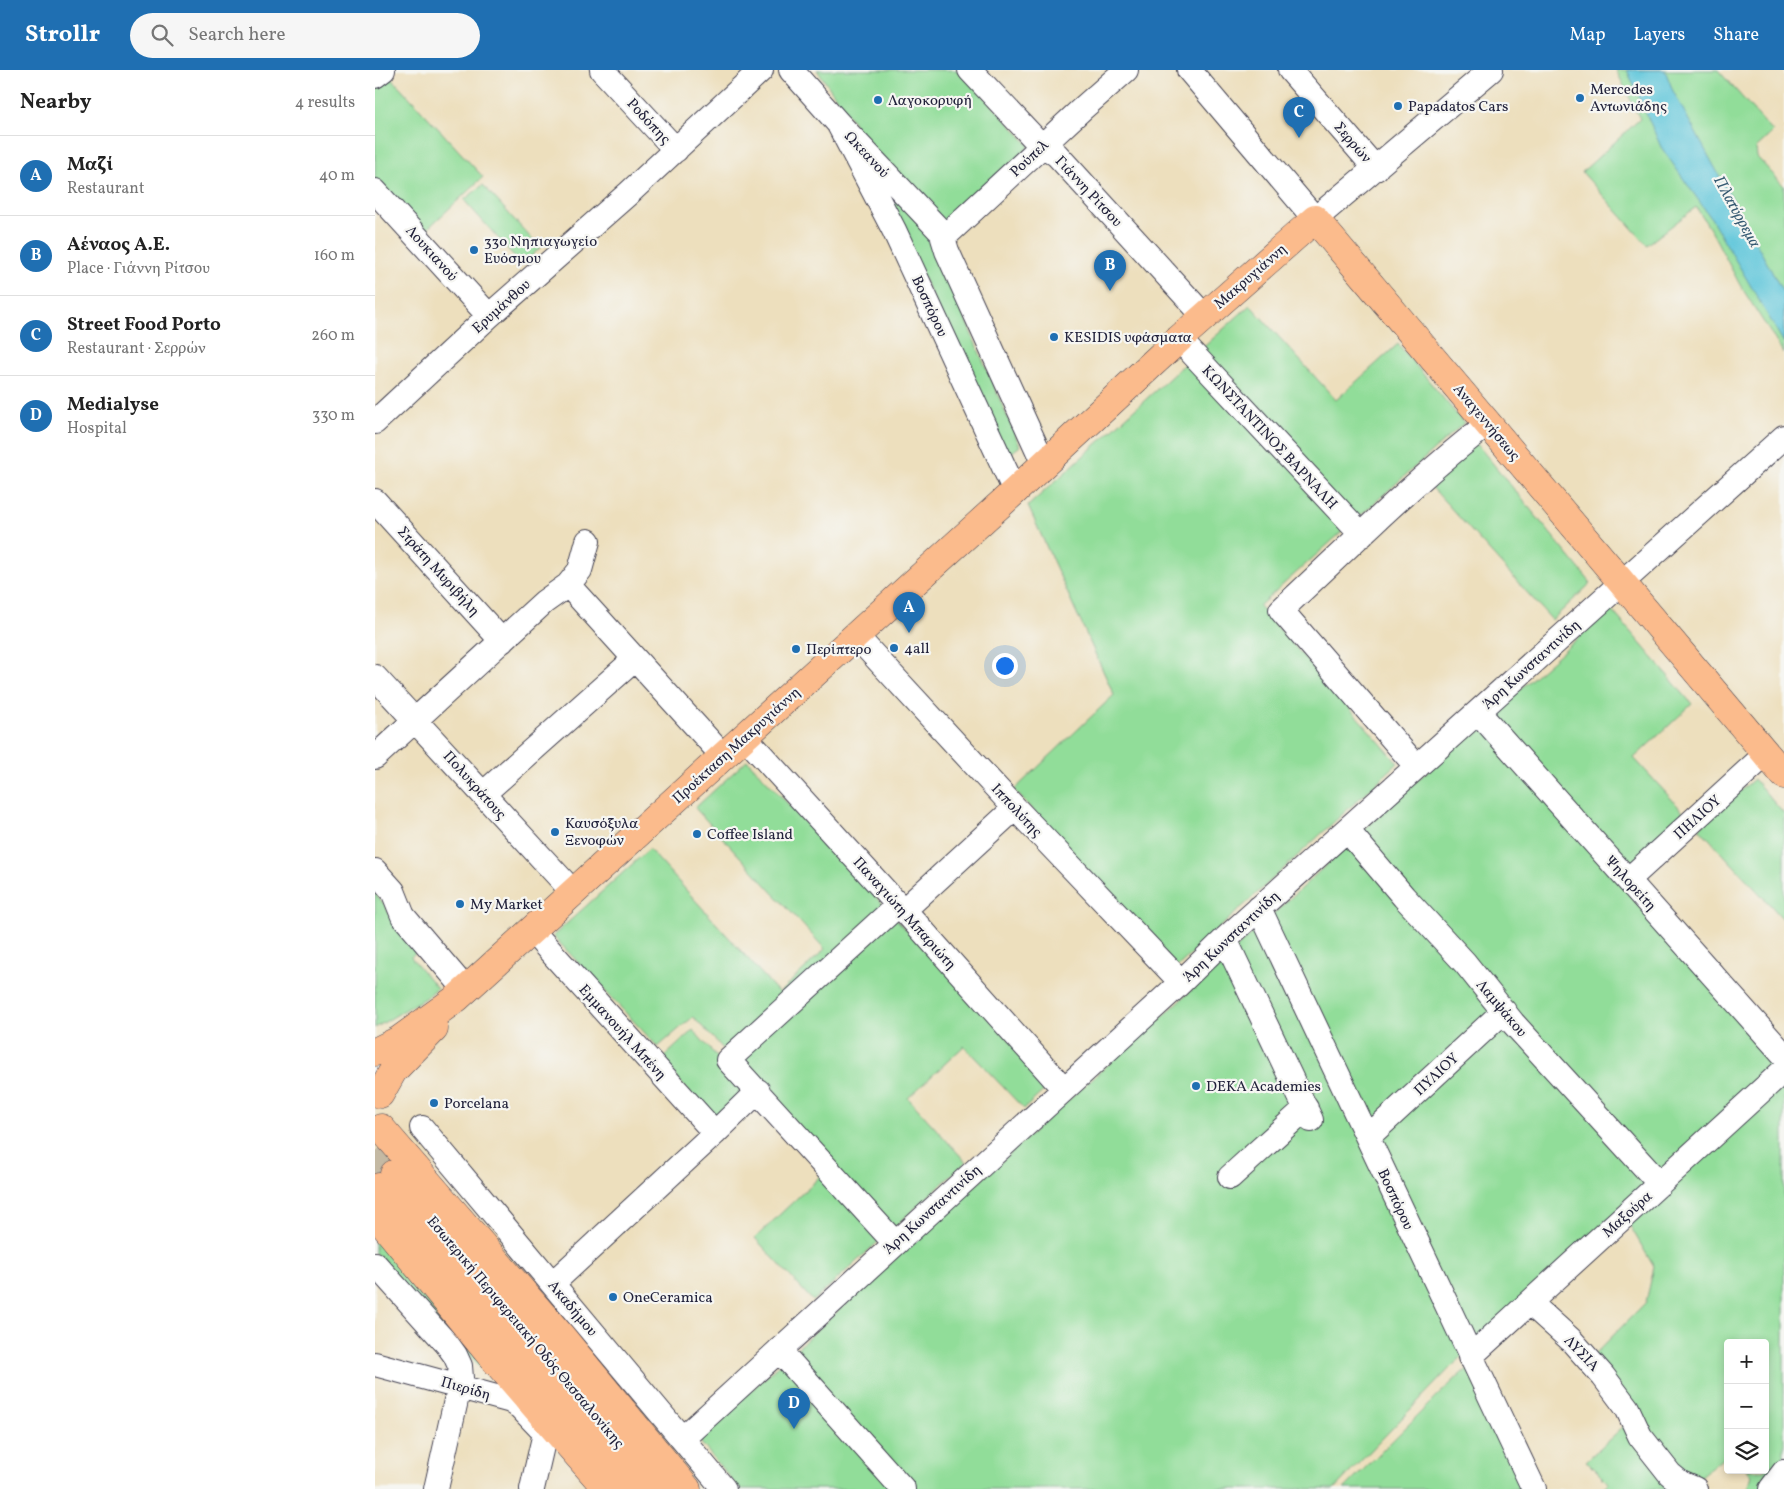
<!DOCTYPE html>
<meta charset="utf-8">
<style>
:root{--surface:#fff;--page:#f6f6f6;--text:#222;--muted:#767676;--line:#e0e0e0;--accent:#1f6fb2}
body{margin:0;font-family:Vollkorn,serif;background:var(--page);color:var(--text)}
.controls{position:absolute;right:15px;bottom:15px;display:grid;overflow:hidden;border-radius:5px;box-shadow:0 2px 8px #0003}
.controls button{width:45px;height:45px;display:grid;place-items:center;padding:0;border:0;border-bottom:1px solid var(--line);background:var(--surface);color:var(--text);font:25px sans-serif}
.you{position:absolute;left:629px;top:595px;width:18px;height:18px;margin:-12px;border:4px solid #fff;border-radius:50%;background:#1a73e8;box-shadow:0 0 0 8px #1a73e833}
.badge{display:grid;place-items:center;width:32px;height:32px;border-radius:50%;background:var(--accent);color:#fff;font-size:16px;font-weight:700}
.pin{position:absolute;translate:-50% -41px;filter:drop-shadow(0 1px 2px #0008)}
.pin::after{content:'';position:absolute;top:26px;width:18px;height:15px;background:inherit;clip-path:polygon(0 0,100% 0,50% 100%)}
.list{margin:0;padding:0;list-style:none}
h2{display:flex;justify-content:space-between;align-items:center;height:65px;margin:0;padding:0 20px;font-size:21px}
h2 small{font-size:16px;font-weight:400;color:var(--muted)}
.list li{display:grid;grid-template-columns:32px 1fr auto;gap:15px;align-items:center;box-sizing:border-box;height:80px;padding:0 20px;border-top:1px solid var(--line)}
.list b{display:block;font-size:19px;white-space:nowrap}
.list p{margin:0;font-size:16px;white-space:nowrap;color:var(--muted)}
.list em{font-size:16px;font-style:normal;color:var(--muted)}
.icon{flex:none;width:28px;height:28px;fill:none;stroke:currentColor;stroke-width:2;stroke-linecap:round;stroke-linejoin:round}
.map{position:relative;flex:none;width:1409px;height:1419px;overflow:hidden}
header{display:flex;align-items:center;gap:30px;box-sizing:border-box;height:70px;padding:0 25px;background:var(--accent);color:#fff}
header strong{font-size:24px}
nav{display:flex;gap:28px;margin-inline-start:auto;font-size:18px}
.search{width:350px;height:45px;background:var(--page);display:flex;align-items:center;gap:12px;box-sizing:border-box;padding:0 18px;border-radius:28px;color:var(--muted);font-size:19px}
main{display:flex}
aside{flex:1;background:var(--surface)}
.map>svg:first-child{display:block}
.green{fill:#91dd99;stroke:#5a806a}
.water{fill:#5ec6da;stroke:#40748a}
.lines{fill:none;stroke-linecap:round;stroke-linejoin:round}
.highway-tunnel{stroke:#c4b9a3;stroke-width:28;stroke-dasharray:28 14;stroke-linecap:butt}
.minor-casing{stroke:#403e4e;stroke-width:26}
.major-casing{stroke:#403e4e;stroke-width:29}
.highway-casing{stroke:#403e4e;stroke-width:29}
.minor{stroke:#fff;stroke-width:24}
.major{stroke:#fbbb8c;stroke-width:28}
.highway{stroke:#fbbb8c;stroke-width:28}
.poi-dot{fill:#1f6fb2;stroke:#f6f6f2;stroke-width:2}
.labels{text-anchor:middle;stroke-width:4.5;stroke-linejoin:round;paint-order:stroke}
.poi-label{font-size:15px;fill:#22223b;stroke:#f6f6f2;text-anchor:start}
.street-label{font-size:15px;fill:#22223b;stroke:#f6f6f2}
.water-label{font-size:16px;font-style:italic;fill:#375b73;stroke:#f6f6f2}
</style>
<header>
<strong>Strollr</strong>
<div class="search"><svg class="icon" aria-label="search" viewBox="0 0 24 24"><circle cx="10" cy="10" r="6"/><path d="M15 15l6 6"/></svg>Search here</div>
<nav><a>Map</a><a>Layers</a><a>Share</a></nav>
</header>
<main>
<aside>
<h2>Nearby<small>4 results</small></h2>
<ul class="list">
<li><span class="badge">A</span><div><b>Μαζί</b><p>Restaurant</p></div><em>40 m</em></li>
<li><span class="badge">B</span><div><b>Αέναος Α.Ε.</b><p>Place · Γιάννη Ρίτσου</p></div><em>160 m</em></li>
<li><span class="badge">C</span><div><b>Street Food Porto</b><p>Restaurant · Σερρών</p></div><em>260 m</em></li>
<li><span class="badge">D</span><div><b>Medialyse</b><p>Hospital</p></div><em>330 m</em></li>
</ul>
</aside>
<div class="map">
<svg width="1409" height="1419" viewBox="0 0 1409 1419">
<rect width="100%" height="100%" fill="#f6f6f2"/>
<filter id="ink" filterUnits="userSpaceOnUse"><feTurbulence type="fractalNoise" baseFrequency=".02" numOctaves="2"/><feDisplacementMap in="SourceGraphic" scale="10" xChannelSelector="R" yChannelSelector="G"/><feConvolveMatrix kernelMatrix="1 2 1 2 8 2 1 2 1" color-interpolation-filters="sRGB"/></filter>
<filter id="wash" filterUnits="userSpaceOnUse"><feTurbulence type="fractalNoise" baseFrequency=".0096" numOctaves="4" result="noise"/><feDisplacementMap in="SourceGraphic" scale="20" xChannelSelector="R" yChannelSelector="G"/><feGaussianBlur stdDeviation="1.12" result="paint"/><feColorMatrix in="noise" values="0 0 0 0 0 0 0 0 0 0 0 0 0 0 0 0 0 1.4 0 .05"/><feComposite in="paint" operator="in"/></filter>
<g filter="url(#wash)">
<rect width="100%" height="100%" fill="#eddfbd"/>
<path class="green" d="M442 0H585L655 76 554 166 645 376 630 388 478 52Z
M1241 0H1343L1398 62 1381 78 1382 87 1409 116V284L1365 215 1338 164 1321 137 1272 175 1207 102 1265 49Z
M12 3 108 107 48 163 0 111V14Z
M108 115 165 178 147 195 89 130Z
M875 235 961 330 1023 274 1089 353 884 536 1023 693 802 897 639 720 739 625 653 436Z
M1101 373 1216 513 1177 550 1054 414Z
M1236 539 1317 634 1259 688 1313 747 1243 812 1405 992 1076 1297 959 1419H364L326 1373 325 1367 720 1006 784 950 1059 695Z
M372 690 676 1014 649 1039 589 976 533 1028 591 1092 438 1231 380 1168 458 1094 318 947 283 977 178 866 274 779 404 923 450 879 320 738Z
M1379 709 1409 744V850L1324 758Z
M0 811 5 817 0 823 10 835 24 862 42 881 36 887 62 918 53 926 0 958Z
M318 960 377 1026 345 1057 286 990Z
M1409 1011V1393L1389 1419H1373L1377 1406 1371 1400H1390V1273H1353V1384L1319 1412 1316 1419H1227L1233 1413 1211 1391 1264 1342 1219 1285 1271 1232 1279 1197 1254 1154Z
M0 1168 127 1311 124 1314 83 1277 0 1183Z
M1094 1300 1149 1419H969L1061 1327 1088 1302Z"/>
<path class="water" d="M1252 0H1290L1298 21 1409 224V273L1336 148 1286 77Z"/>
</g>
<g filter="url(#ink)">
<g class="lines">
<path class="highway-tunnel" d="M0 1082 19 1104"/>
<g class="minor-casing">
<path id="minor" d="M227 0 301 80
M416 0 463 53 570 166
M595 0 659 68 682 85 829 246
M814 0 940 149 1116 0
M915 0 1001 99
M0 6 8 0
M463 53 519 160 640 421
M0 121 114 246
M804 269 987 465
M0 352 114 246 254 123 386 0
M669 394 572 181 568 168 708 38 751 0
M0 431 127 571
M193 515 348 686
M481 566 640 738 806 912
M0 607 199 823
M1103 642 1409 985
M370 667 523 835 529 840 689 1019
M0 687 169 532 193 515 205 500 213 471
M1042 697 906 540C974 477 1040 410 1114 353
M108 724 260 589
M972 760 1029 827 1090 893 1138 953 1285 1114
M0 801 18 821 28 846 91 920
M1253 810 1391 684
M884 838 1159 1419
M529 840 640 738
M157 861 340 1063
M850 869 936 1050
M47 1058 349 1419
M993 1067 1129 941
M855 1107 931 1038
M520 1173 353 990 523 835
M0 1194 72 1274 80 1285 85 1296 86 1308 61 1419
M178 1213 340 1063 383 1021
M1155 1233 1196 1270 1228 1306 1252 1338 1265 1366 1295 1404 1306 1413 1320 1419
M404 1280 528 1419
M1095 1287 1409 1000
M0 1294 136 1331 145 1337 170 1363 157 1419
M307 1369 800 918 850 869 1409 367
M1396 1419 1409 1402"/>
</g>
<g class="major-casing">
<path id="major" d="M0 982 24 970 82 928 640 421 804 269 940 149C1097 334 1253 520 1409 705
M5 1024 18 1001 59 959"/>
</g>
<g class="highway-casing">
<path id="highway" d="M6 1058 186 1266 312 1419
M19 1104 284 1419
M4 1117 258 1419
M0 1144 111 1280 232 1419"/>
</g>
<use href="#minor" class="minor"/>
<use href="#major" class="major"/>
<use href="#highway" class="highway"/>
</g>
</g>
<g class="poi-dot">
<circle cx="1205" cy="28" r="5"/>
<circle cx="503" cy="30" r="5"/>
<circle cx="1023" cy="36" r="5"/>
<circle cx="99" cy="180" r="5"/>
<circle cx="679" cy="267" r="5"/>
<circle cx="519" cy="578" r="5"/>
<circle cx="421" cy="579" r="5"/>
<circle cx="180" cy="762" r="5"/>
<circle cx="322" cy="764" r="5"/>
<circle cx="85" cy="834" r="5"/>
<circle cx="821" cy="1016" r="5"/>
<circle cx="59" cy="1033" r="5"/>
<circle cx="238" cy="1227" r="5"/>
</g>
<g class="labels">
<g class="poi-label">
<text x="1215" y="24">Mercedes<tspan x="1215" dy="17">Αντωνιάδης</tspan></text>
<text x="513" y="35">Λαγοκορυφή</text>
<text x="1033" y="41">Papadatos Cars</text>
<text x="109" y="176">33ο Νηπιαγωγείο<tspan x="109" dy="17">Ευόσμου</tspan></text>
<text x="689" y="272">KESIDIS υφάσματα</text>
<text x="529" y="583">4all</text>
<text x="431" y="584">Περίπτερο</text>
<text x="190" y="758">Καυσόξυλα<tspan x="190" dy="17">Ξενοφών</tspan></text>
<text x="332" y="769">Coffee Island</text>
<text x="95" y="839">Μy Μarket</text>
<text x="831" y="1021">DEKA Academies</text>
<text x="69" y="1038">Porcelana</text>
<text x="248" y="1232">OneCeramica</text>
</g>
<g class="street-label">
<text transform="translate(274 51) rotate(47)" y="5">Ροδόπης</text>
<text transform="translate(978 72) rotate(49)" y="5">Σερρών</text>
<text transform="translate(492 84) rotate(47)" y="5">Ωκεανού</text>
<text transform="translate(654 88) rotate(-43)" y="5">Ρούπελ</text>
<text transform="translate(714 121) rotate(47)" y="5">Γιάννη Ρίτσου</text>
<text transform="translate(57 183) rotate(48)" y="5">Λουκιανού</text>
<text transform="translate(875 206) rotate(-41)" y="5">Μακρυγιάννη</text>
<text transform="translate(126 236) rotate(-42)" y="5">Ερυμάνθου</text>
<text transform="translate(555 236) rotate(65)" y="5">Βοσπόρου</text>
<text transform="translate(1112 352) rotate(50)" y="5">Αναγεννήσεως</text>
<text transform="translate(895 367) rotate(47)" y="5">ΚΩΝΣΤΑΝΤΙΝΟΣ ΒΑΡΝΑΛΗ</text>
<text transform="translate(64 501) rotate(48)" y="5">Στράτη Μυριβήλη</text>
<text transform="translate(1156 594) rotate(-42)" y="5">Άρη Κωνσταντινίδη</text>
<text transform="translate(361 675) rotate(-42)" y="5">Προέκταση Μακρυγιάννη</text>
<text transform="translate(100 715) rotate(48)" y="5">Πολυκράτους</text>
<text transform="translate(642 740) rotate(47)" y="5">Ιππολύτης</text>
<text transform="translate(1322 747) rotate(-42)" y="5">ΠΗΛΙΟΥ</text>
<text transform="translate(1256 813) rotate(48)" y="5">Ψηλορείτη</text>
<text transform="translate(530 843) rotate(48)" y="5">Παναγιώτη Μπαριώτη</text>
<text transform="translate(856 866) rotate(-43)" y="5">Άρη Κωνσταντινίδη</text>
<text transform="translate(1127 938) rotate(50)" y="5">Λαμψάκου</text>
<text transform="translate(248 962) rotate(48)" y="5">Εμμανουήλ Μπένη</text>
<text transform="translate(1061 1004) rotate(-43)" y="5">ΠΥΛΙΟΥ</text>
<text transform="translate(1021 1129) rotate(65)" y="5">Βοσπόρου</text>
<text transform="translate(557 1139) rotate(-42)" y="5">Άρη Κωνσταντινίδη</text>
<text transform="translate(1252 1144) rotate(-42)" y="5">Μαξούρα</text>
<text transform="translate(198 1238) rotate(50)" y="5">Ακαδήμου</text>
<text transform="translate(151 1262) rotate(50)" y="5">Εσωτερική Περιφερειακή Οδός Θεσσαλονίκης</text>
<text transform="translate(1207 1283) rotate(46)" y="5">ΛΥΣΙΑ</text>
<text transform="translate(91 1318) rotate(16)" y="5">Πιερίδη</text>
</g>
<g class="water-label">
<text transform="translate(1363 141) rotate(61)" y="6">Πλατύρρεμα</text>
</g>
</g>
</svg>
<div class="controls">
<button>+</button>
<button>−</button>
<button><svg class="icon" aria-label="layers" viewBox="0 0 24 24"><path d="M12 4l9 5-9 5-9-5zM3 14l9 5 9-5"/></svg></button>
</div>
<div class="you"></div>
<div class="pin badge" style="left:534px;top:563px">A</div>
<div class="pin badge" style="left:735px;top:221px">B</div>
<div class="pin badge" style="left:924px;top:68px">C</div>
<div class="pin badge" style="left:419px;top:1359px">D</div>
</div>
</main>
